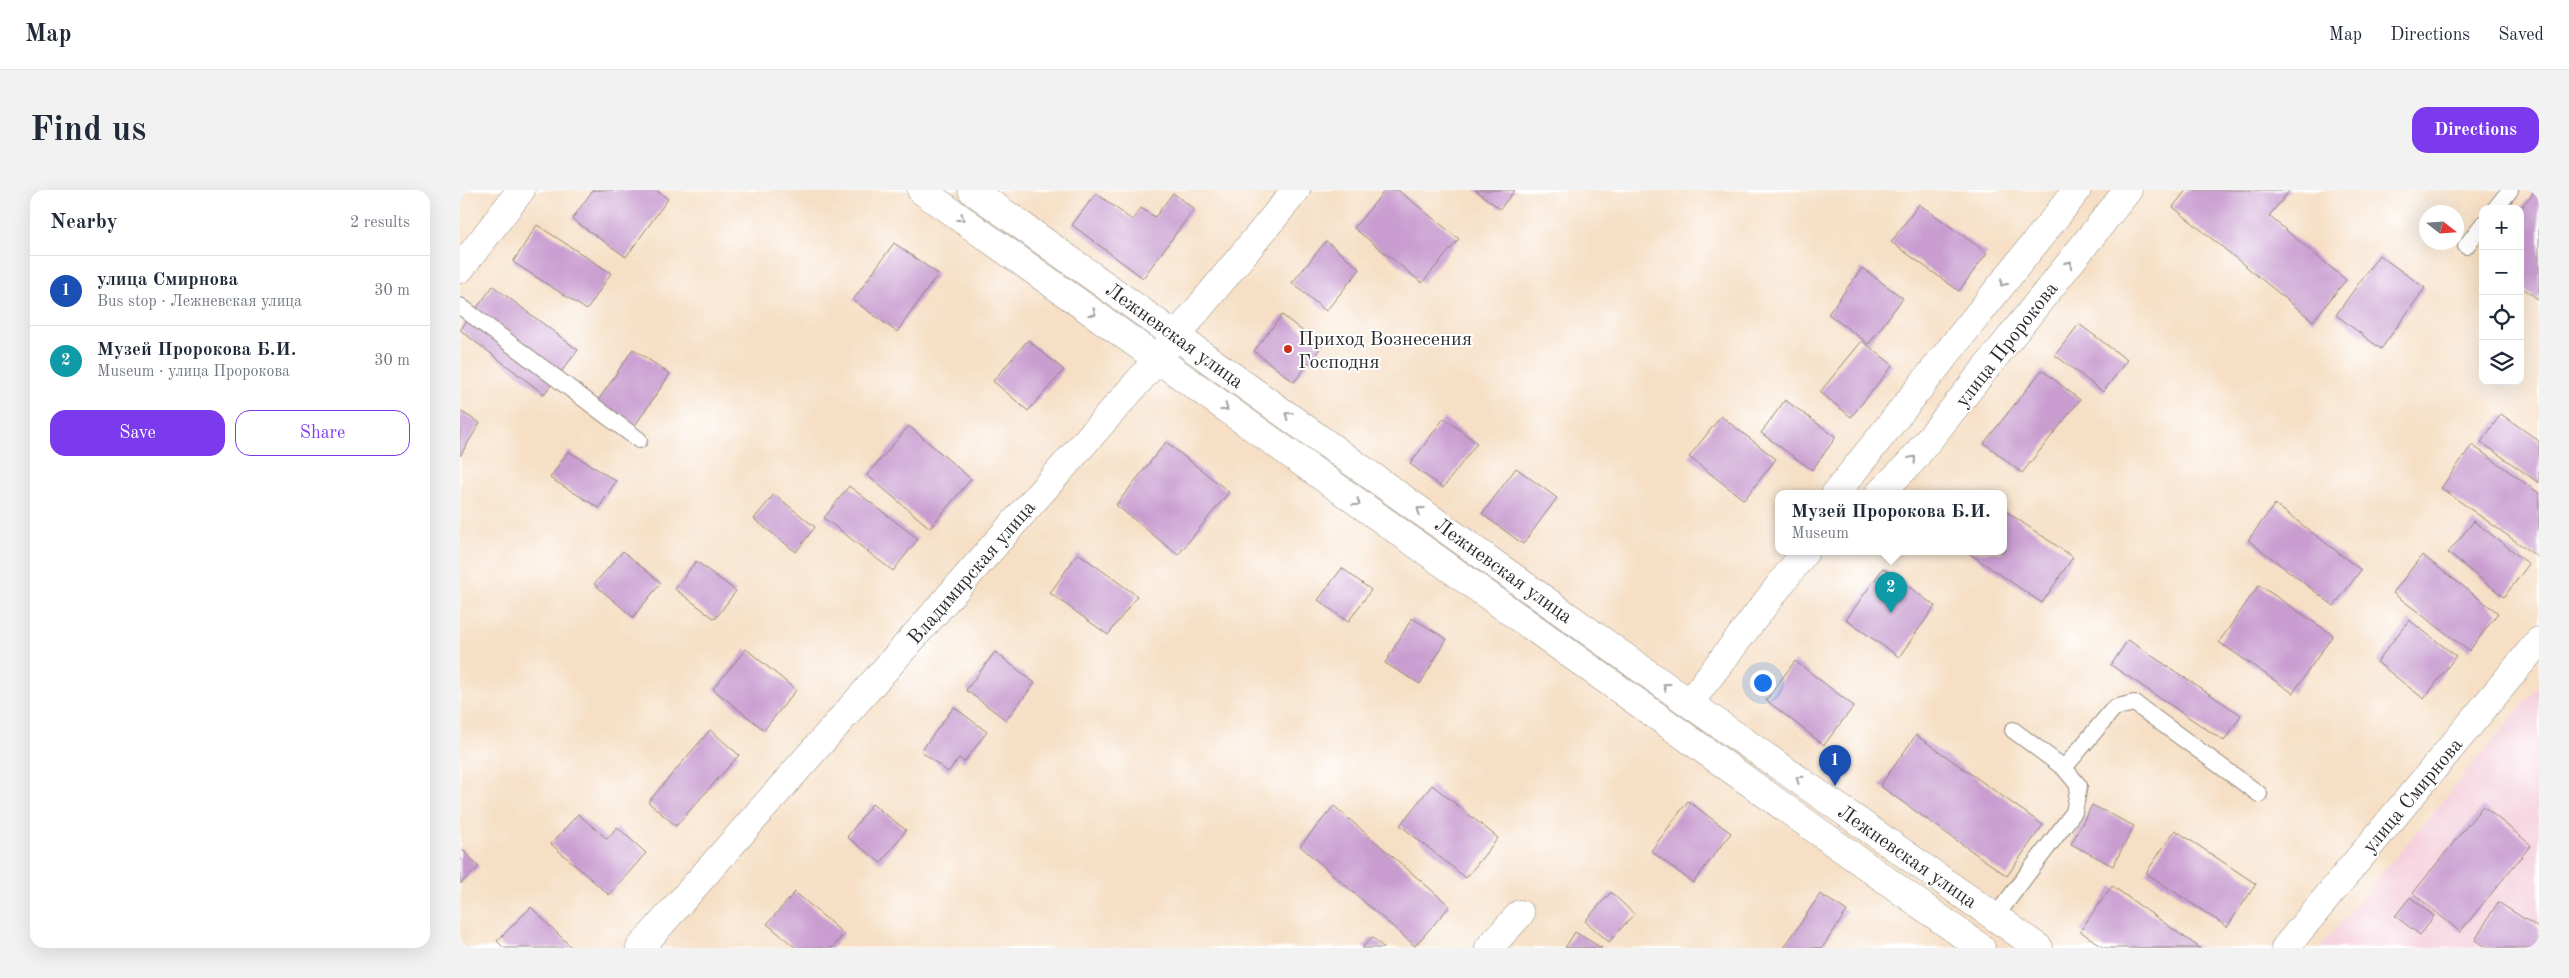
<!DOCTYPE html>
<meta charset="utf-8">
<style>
:root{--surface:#fff;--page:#f2f2f3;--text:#1f2937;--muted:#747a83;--line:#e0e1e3;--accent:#7c3aed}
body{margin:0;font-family:"Old Standard TT",serif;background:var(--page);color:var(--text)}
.controls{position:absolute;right:15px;top:15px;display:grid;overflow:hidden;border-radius:10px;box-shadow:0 5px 20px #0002}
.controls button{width:45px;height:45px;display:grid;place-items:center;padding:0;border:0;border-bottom:1px solid var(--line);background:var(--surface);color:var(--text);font:25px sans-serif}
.compass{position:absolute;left:1959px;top:15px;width:45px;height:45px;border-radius:50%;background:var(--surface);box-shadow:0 5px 20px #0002;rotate:107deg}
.you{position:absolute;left:1302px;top:492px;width:18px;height:18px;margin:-12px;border:4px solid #fff;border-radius:50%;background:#1a73e8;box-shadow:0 0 0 8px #1a73e833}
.badge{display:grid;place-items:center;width:32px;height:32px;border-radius:50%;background:var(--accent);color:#fff;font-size:16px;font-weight:700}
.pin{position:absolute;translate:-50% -41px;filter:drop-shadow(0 1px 2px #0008)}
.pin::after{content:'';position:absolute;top:26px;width:18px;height:15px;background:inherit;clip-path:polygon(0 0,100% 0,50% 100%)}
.popup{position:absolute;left:1315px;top:300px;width:232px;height:65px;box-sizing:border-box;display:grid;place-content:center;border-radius:10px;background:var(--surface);filter:drop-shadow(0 1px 4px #0005);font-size:16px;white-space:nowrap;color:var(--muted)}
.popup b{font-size:19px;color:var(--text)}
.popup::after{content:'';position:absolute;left:50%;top:100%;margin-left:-10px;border:10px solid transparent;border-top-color:var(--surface)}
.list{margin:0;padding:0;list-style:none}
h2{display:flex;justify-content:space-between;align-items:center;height:65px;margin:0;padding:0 20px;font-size:21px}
h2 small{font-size:16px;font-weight:400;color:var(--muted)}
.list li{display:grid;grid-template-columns:32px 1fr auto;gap:15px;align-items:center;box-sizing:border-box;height:70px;padding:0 20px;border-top:1px solid var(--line)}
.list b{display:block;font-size:19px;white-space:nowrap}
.list p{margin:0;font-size:16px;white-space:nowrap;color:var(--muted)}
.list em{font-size:16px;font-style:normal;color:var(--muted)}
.actions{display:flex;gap:10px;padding:15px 20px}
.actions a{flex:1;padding:11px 0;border:1px solid var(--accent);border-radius:15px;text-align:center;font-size:18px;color:var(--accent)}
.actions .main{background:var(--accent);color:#fff}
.icon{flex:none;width:28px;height:28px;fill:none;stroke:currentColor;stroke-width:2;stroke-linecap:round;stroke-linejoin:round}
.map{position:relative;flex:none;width:2079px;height:758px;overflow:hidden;border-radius:15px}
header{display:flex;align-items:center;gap:30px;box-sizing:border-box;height:70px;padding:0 25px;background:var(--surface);border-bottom:1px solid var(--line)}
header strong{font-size:24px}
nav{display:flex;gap:28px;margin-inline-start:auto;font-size:18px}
.intro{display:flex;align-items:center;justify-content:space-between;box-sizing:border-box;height:120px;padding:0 30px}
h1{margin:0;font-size:35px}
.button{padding:12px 22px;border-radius:15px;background:var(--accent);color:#fff;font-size:18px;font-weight:700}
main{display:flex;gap:30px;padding:0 30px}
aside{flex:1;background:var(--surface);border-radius:15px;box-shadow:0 5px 20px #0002}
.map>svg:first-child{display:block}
.built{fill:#f5cfdb}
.building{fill:#c99dd0}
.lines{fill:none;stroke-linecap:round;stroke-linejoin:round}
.lane-casing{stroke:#908578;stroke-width:18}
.street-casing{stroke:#908578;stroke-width:29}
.secondary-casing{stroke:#908578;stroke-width:29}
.highway-casing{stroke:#908578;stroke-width:29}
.lane{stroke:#fff;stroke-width:16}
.street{stroke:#fff;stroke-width:28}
.secondary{stroke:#fff;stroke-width:28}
.highway{stroke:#fff;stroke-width:28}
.oneway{stroke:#a0a0a0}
.poi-dot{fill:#c8321e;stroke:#fff;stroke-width:2}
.labels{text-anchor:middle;stroke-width:4;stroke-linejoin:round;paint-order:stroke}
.street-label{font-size:20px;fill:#2b2b2b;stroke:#fff}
.poi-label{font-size:20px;fill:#2b2b2b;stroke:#fff;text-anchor:start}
</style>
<header>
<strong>Map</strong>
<nav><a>Map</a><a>Directions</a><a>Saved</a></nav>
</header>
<div class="intro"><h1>Find us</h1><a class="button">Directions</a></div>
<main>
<aside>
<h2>Nearby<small>2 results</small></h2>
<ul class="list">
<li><span class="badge" style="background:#1a4fb4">1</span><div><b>улица Смирнова</b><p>Bus stop · Лежневская улица</p></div><em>30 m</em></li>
<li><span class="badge" style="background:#0f9aa8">2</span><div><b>Музей Пророкова Б.И.</b><p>Museum · улица Пророкова</p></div><em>30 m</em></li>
</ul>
<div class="actions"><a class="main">Save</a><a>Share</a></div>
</aside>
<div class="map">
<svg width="2079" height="758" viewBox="0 0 2079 758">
<rect width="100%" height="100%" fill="#fff"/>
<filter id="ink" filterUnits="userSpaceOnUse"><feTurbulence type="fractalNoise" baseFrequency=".02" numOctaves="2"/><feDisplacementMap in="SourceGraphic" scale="10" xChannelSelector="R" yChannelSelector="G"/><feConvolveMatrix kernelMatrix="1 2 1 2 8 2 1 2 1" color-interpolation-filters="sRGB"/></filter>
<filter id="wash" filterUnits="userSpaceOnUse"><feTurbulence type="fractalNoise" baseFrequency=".0096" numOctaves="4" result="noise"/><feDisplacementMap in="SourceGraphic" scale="20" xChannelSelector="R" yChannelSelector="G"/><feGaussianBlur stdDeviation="1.12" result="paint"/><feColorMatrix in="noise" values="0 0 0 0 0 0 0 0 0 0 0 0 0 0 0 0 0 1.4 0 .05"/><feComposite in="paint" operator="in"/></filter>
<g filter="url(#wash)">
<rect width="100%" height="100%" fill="#f6dfc5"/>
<path class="built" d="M2079 495V758H1860L2071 505Z"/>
<g id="blocks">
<path class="building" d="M133 0H196L208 9 166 67 112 29Z
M925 0H938L999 49 962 93 894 38Z
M1015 0H1055L1040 19Z
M1726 0H1830L1809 26 1886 90 1853 131 1713 17Z
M2075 0 2079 3V110L2060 96V19Z
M636 3 672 30 681 18 695 27 713 3 734 19 683 88 612 35Z
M1459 14 1527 63 1499 101 1431 52Z
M77 35 151 83 127 120 53 72Z
M866 51 900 79 866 121 832 93Z
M434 53 478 84 437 142 393 110Z
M1919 65 1965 98 1921 159 1876 125Z
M1402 78 1443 108 1409 154 1368 124Z
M33 96 118 160 84 204 0 140Z
M822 125 862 156 834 192 794 161Z
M1619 134 1667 170 1643 202 1595 165Z
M568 150 604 180 568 221 533 191Z
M1402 151 1433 175 1391 227 1360 202Z
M173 159 210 184 170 243 133 218Z
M1582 180 1620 210 1562 283 1524 253Z
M1325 210 1376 247 1352 280 1301 243Z
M0 221 20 233 0 266Z
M2041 224 2079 251V293L2021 252Z
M1261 226 1316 269 1284 310 1229 267Z
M984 228 1017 253 983 298 950 274Z
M449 236 511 289 470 338 407 285Z
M706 252 769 302 718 365 656 315Z
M2012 255 2079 303V368L1981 298Z
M108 261 156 291 139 318 90 288Z
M1056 278 1097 308 1063 354 1022 324Z
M389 296 458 349 433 381 364 328Z
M314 304 355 337 336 362 294 329Z
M1815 314 1901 380 1874 416 1788 350Z
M1544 320 1613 367 1582 413 1510 364 1511 362H1544Z
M2014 331 2069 374 2044 407 1988 363Z
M163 361 201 393 173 427 134 394Z
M618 363 677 406 648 445 590 403Z
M1962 365 2038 423 2009 461 1933 403Z
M236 371 276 401 255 429 215 399Z
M882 378 911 400 888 432 858 410Z
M1423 378 1475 416 1439 467 1386 430Z
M1799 395 1873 445 1833 503 1759 452Z
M952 428 987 449 960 494 925 473Z
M1949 430 1996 466 1964 509 1917 472Z
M1668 450 1781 525 1764 551 1651 475Z
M286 459 336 500 304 540 253 499Z
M535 462 575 493 546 530 506 500Z
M1335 471 1394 516 1364 555 1306 510Z
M494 517 527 542 504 572 499 568 488 582 461 561Z
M250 540 279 565 216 636 188 612Z
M1456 545 1583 635 1547 686 1420 596Z
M972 595 1038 648 1006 688 940 635Z
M1228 611 1271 643 1233 693 1191 661Z
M412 614 446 640 421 673 387 647Z
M1632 615 1674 636 1653 676 1611 654Z
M874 616 990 716 955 756 840 656Z
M2023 616 2071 655 2000 742 1953 703Z
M118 624 147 649 157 637 186 663 149 705 91 654Z
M1715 640 1796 694 1767 737 1686 683Z
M0 657 19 677 0 694Z
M1652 696 1740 758H1644L1620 741Z
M335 702 384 744 372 758H336L307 734Z
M1151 702 1174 724 1149 752 1125 731Z
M1360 704 1387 721 1362 758H1324Z
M1950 707 1974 726 1960 745 1935 726Z
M2038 712 2079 738V758H2027L2015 750Z
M71 717 112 758H44L37 751Z
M1115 742 1142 758H1105Z
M912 747 924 758H902Z"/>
</g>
</g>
<g filter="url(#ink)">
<use href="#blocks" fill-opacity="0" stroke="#908578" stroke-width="1"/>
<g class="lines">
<g class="lane-casing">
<path id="lane" d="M2035 19 2050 0
M2006 56 2023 34
M0 116 179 250
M1604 578 1654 518 1674 513 1799 604
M1535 727 1614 622 1619 596 1604 578 1553 540"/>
</g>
<g class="street-casing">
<path id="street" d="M461 0 1521 758
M0 79 61 0
M1375 304 1617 0
M1419 304 1451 272 1668 0
M1229 513 1345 362
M180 758 684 185 836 0
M1029 758 1060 724"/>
</g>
<g class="secondary-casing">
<path id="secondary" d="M1825 758 2079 451"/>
</g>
<g class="highway-casing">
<path id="highway" d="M512 0 1229 513 1579 758"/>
</g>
<use href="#lane" class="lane"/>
<use href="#street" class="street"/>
<use href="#secondary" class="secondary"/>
<use href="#highway" class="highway"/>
</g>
<defs><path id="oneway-chevron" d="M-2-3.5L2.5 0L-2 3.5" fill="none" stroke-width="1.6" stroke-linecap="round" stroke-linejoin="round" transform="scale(1.25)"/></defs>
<g class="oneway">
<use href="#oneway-chevron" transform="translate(501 28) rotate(36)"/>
<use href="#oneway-chevron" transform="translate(1609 74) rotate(-52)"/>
<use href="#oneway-chevron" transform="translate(1543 93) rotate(129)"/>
<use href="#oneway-chevron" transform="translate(633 123) rotate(36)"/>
<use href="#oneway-chevron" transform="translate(765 218) rotate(36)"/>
<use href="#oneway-chevron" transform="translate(828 225) rotate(-144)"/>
<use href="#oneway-chevron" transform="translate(1453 269) rotate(-49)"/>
<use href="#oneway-chevron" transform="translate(897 313) rotate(36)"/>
<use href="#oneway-chevron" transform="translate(960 320) rotate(-144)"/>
<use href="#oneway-chevron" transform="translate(1206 496) rotate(-144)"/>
<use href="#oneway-chevron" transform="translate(1339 589) rotate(-145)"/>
</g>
</g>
<circle class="poi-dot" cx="828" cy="159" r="5"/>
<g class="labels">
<g class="street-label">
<text transform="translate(715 145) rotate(36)" y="7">Лежневская улица</text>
<text transform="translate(1546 154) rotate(-52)" y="7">улица Пророкова</text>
<text transform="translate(1044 380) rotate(36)" y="7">Лежневская улица</text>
<text transform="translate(511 382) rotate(-49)" y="7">Владимирская улица</text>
<text transform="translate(1952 605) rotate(-50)" y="7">улица Смирнова</text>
<text transform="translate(1448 666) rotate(35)" y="7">Лежневская улица</text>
</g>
<g class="poi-label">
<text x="838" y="155">Приход Вознесения<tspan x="838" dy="23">Господня</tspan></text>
</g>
</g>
</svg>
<div class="controls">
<button>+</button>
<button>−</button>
<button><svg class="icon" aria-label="locate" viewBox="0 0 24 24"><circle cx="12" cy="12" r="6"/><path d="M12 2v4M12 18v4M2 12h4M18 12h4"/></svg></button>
<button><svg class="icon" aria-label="layers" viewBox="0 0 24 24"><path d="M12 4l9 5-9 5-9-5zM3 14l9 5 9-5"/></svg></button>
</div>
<svg class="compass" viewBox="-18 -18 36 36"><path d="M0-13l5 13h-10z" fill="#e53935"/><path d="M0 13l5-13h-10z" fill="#747a83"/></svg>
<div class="you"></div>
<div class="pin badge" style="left:1375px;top:596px;background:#1a4fb4">1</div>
<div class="pin badge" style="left:1431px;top:423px;background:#0f9aa8">2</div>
<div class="popup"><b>Музей Пророкова Б.И.</b>Museum</div>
</div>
</main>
